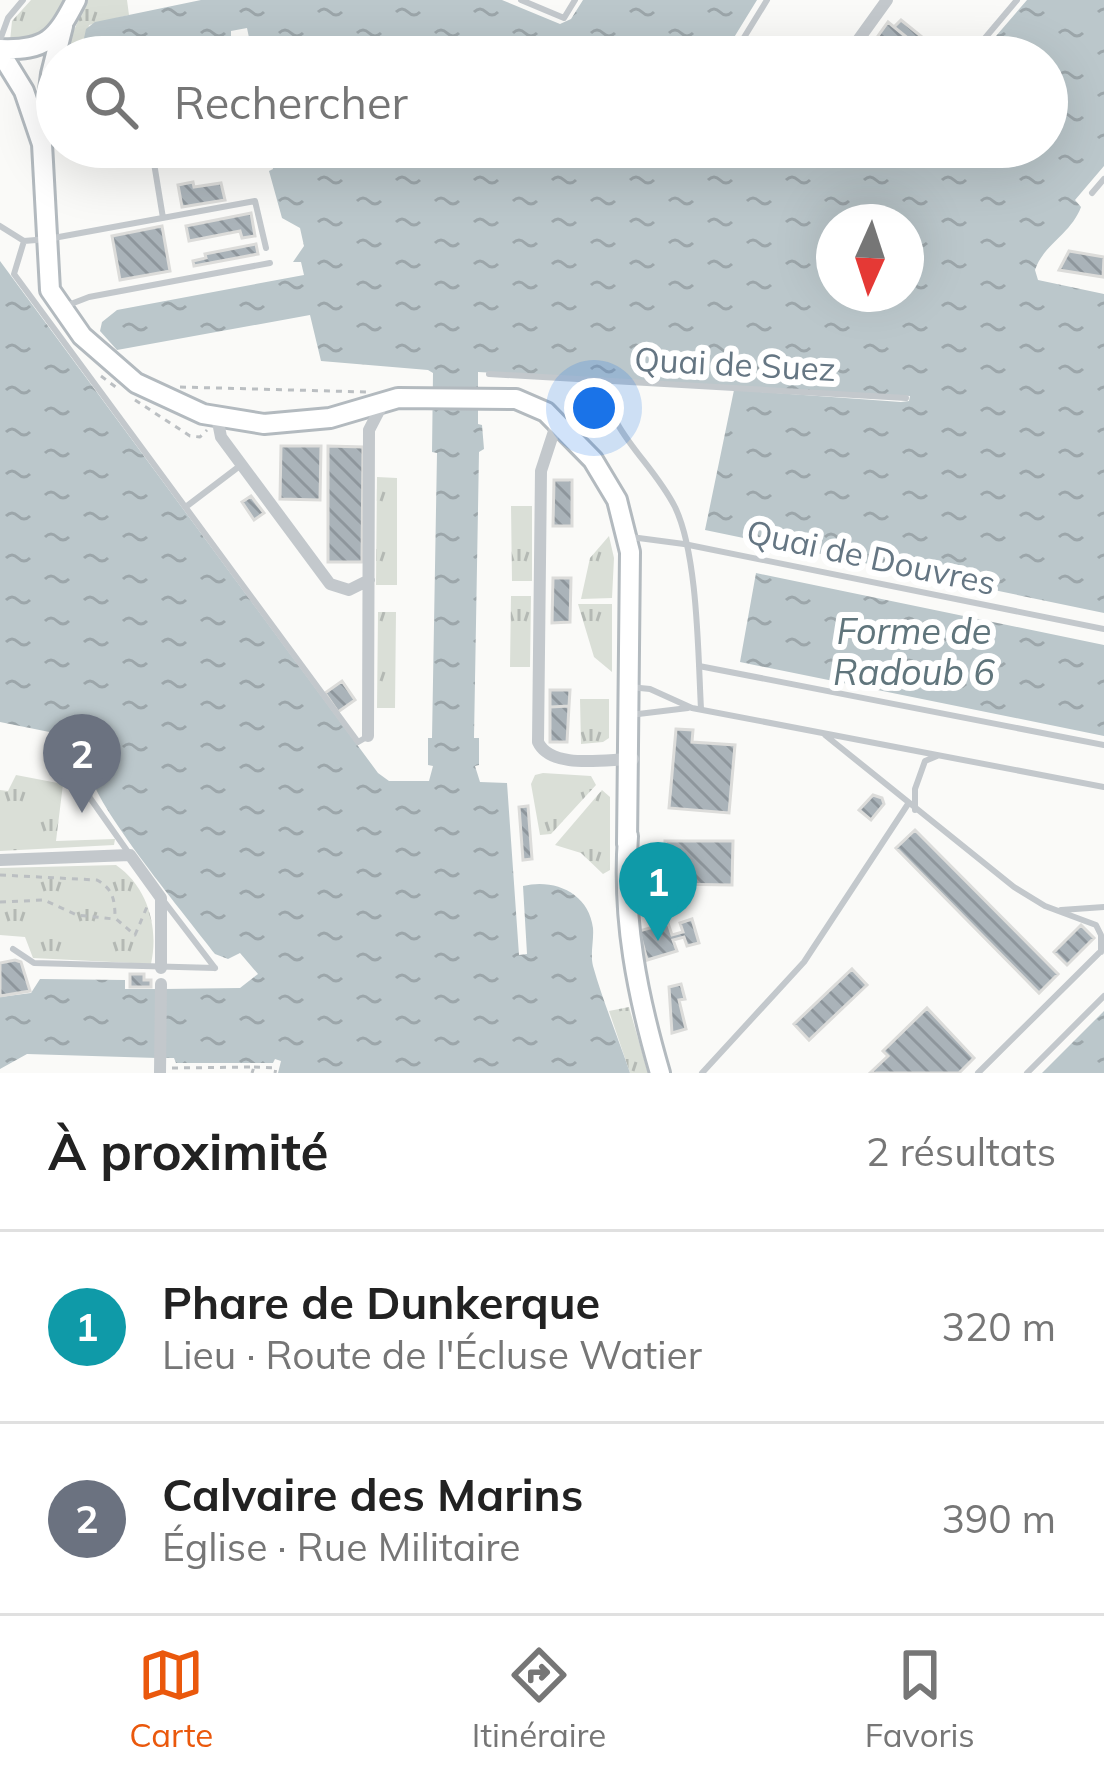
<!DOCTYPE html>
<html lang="fr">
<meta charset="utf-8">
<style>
:root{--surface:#fff;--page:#f6f6f6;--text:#222;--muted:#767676;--line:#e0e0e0;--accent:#ea580c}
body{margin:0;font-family:Mulish,sans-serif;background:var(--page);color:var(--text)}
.compass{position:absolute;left:816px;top:204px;width:108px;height:108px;border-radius:50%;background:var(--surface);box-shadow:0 12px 48px #0002;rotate:183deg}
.you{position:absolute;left:594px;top:408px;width:42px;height:42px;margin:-30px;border:9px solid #fff;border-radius:50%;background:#1a73e8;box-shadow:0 0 0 18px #1a73e833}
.badge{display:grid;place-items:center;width:78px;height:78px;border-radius:50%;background:var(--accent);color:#fff;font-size:39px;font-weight:700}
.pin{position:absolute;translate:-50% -99px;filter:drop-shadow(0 3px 6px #0008)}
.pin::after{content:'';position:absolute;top:63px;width:42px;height:36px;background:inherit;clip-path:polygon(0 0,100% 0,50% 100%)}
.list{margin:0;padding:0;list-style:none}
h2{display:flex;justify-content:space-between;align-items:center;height:156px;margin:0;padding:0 48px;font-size:51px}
h2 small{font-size:39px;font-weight:400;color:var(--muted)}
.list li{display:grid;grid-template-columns:78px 1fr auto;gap:36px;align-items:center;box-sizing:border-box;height:192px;padding:0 48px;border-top:3px solid var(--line)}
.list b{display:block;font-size:45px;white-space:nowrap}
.list p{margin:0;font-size:39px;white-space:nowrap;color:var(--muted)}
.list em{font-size:39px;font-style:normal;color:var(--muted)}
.icon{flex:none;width:66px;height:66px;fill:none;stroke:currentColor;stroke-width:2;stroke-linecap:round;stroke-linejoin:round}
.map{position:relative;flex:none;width:1104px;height:1073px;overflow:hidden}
.search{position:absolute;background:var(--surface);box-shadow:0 12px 48px #0002;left:36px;right:36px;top:36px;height:132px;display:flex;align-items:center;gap:30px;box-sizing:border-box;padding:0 42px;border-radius:66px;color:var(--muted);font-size:45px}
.sheet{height:540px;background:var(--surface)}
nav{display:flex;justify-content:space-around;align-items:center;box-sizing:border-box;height:168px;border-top:3px solid var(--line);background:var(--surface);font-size:33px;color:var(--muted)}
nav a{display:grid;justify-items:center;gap:6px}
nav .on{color:var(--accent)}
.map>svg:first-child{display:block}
.grass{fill:url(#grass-tufts)}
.water{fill:url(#water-ripples);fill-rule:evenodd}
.building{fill:url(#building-back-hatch);stroke:#dcdcda;stroke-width:3}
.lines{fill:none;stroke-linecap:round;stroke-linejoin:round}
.secondary-casing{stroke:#b3babf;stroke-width:24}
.path{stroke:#bbbfc2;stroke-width:3;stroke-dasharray:6 6;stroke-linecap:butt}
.lane{stroke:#c3c8cc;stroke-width:6}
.street{stroke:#c3c8cc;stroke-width:12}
.secondary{stroke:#fff;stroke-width:18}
.labels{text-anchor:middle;stroke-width:12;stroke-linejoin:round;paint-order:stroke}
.street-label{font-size:33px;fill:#657683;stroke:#fff}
.water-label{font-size:36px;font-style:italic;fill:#60757c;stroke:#fff}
</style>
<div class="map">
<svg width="1104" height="1073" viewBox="0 0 1104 1073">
<defs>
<pattern id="grass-tufts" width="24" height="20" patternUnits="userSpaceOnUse" patternTransform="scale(3)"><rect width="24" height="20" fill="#dadfd7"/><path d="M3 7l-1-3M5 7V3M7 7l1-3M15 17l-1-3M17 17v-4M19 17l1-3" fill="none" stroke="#b4b9b4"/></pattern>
<pattern id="water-ripples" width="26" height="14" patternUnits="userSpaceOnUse" patternTransform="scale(3)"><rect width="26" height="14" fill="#bbc7cb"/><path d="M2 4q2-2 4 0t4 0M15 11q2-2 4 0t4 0" fill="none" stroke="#9ca6aa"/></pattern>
<pattern id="building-back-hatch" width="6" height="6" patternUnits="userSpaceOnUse" patternTransform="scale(3)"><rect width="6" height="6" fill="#aab3b9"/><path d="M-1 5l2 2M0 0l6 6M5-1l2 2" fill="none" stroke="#8e969c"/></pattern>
</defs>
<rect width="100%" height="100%" fill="#fafaf8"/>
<path class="grass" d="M31 0H68C51 31 47 39 10 41L12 21Z
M87 0H127L129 15 89 25 85 47 65 51Z
M377 477 397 478V585H376Z
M511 506H532V581H512Z
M609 536 614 558 612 598 581 599 590 558Z
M511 596H531L530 667H510Z
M578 604H612V672L594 657Z
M378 612H396L395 708H377Z
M580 699H609V738L603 742 581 744Z
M543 773 591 776 596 785 551 834 540 835 531 784 535 775Z
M16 775 63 784 56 841 115 839 114 845 0 851V790L8 791Z
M602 790 610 797V870L603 874 581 853 555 845Z
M116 865C148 887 159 928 151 964L33 958 25 937 0 935V868Z
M629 1007 648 1073H630L609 1011Z"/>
<path class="water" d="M201 0H502L560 24 571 19 583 0H757L722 57H253L247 28 231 31V36L111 57H94L83 43 86 29 95 22Z
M1027 0H1104V166L1075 200 1081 207C1071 234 1043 245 1035 270L1038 280 1104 294V613L705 530 734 390 901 402 909 401 910 396 478 372V424L482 425 484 449 479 452 474 738H479V765L475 766 480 782 507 783 519 955 527 954 523 886C554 878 589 893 593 928 594 941 590 953 593 966 603 1002 618 1037 630 1073H278L281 1061 275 1059 273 1063H176L174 1058H163L164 989 240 988 258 974 240 953 228 959 215 954C190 921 91 802 90 771L80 768 81 760 91 754 89 740 0 722V261L378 773 389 781H429L433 766 428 765V738H432L437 453 432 452 433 373 428 370 321 361 310 315 117 350 100 331 102 322 117 310 304 275 301 262H293L304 246 300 228 282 218 269 171 273 169 272 163 258 162 254 147H848C867 155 886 165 902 147H1047V57H978ZM834 222H906V294H834Z
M756 573 1104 645V736L740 662Z
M40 979 125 980V989H158L157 1058 27 1054 0 1069V997L31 993Z
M1104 1011V1073H1042Z"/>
<path class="building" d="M901 20 943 54 940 57H931L894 27Z
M888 22 894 27 931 57H863Z
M193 182 194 187 221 183 225 200 182 207 178 185Z
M251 213 255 236 242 238 240 231 189 241 186 226Z
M162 226 170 271 120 280 112 236Z
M256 244 258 254 194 266 193 261 206 258 205 254Z
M1069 251 1104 257 1103 277 1059 270Z
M281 446H321L320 500 280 499Z
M328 446 363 447 362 562H328Z
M554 480H572V526H553Z
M251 496 264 513 254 520 242 502Z
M553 578H571L570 622 552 623Z
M342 681 355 700 338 712 325 693Z
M550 690H570L569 706 550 707Z
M569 706 567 742H550V707Z
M676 729 693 730 692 742 735 745 729 813 669 808Z
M873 795 882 798 884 804 871 820 859 810Z
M528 806 532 859 523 860 519 807Z
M915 830 1058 974 1039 993 896 848Z
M665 841H733L732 885 665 884Z
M692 919 699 943 687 946 684 937 673 940 677 951 647 960 639 931 668 923 672 935 683 932 680 923Z
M1081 925 1094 938 1067 965 1054 952Z
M15 960 21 962 30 991 0 996V963Z
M852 969 867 985 809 1040 794 1024Z
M130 974H144V980H151V987H130Z
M681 984 685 999 679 1000 686 1029 672 1033 669 987Z
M927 1008 974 1058 959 1073H870L888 1056 883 1051Z"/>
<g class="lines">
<g class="secondary-casing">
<path id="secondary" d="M0 49C46 51 56 39 76 0
M0 52 24 91 42 144 50 290 82 336 136 383 203 414 264 424 330 418 398 398 516 399 546 412 593 460 617 500 630 552 627 844
M44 131 51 74 63 26
M628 836C622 919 637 994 660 1073"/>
</g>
<path class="path" d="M101 376 117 388
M180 387 367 392
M135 400 190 436 200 437 207 430
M0 875 97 880C113 889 115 900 115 918L135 935 149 902
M0 902 44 900 77 915 114 919
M254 1067 276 1068 275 1073
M172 1068 254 1067 252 1073"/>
<path class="lane" d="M521 0 564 18 575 0
M0 40 8 18 23 0
M732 57 767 0
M969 57 1017 0
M862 147 874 152 892 147
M153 157 163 218
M1092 193 1104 179
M0 226 24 241 48 239 255 201 266 248
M24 241 14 274 358 742 365 738
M63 307 89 297 270 263
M489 374 906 398
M602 380C611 436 651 460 675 507 698 555 698 655 701 709
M187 506 241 465
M631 537 684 544 1104 629
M699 666 1104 745
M630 687 650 689 692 708 1104 787
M630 715 688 708
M825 735 1014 887 1045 906 1096 925 1101 935V952
M84 776 90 798 128 852
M915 810V789L925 761 937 756
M163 900 215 968
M1061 910 1104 907
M13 949 34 963 215 968
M702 1073 804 962 908 804
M978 1073 1099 953
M1027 1073 1104 996"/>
<path class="street" d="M846 57 887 0
M217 417 221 437 330 584 349 590 369 580
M557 422 541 471 538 742C551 770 606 759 633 759
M368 736 369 430 382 405
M0 860 130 855 161 898V968
M160 1073 161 984"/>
<use href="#secondary" class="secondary"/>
</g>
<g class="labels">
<g class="street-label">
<text transform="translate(735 364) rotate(3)" y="12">Quai de Suez</text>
<text transform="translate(871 557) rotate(12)" y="12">Quai de Douvres</text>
</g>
<g class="water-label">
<text x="914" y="644">Forme de<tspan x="914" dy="41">Radoub 6</tspan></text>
</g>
</g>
</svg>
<svg class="compass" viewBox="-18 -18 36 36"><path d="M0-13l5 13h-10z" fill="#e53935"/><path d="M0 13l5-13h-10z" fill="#767676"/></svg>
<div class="you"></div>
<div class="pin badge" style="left:658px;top:941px;background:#0f9aa8">1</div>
<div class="pin badge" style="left:82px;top:813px;background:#6b7280">2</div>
<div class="search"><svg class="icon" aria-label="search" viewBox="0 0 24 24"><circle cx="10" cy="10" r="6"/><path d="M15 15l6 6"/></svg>Rechercher</div>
</div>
<section class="sheet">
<h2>À proximité<small>2 résultats</small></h2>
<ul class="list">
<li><span class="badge" style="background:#0f9aa8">1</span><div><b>Phare de Dunkerque</b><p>Lieu · Route de l'Écluse Watier</p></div><em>320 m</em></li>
<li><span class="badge" style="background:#6b7280">2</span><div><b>Calvaire des Marins</b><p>Église · Rue Militaire</p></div><em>390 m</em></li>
</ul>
</section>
<nav>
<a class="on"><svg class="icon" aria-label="map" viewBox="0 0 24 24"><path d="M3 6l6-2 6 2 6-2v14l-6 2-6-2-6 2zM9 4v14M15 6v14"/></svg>Carte</a>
<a><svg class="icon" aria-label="directions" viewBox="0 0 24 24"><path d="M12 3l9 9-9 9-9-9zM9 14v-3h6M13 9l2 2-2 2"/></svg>Itinéraire</a>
<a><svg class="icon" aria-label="saved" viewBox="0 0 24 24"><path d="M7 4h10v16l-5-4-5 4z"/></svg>Favoris</a>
</nav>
